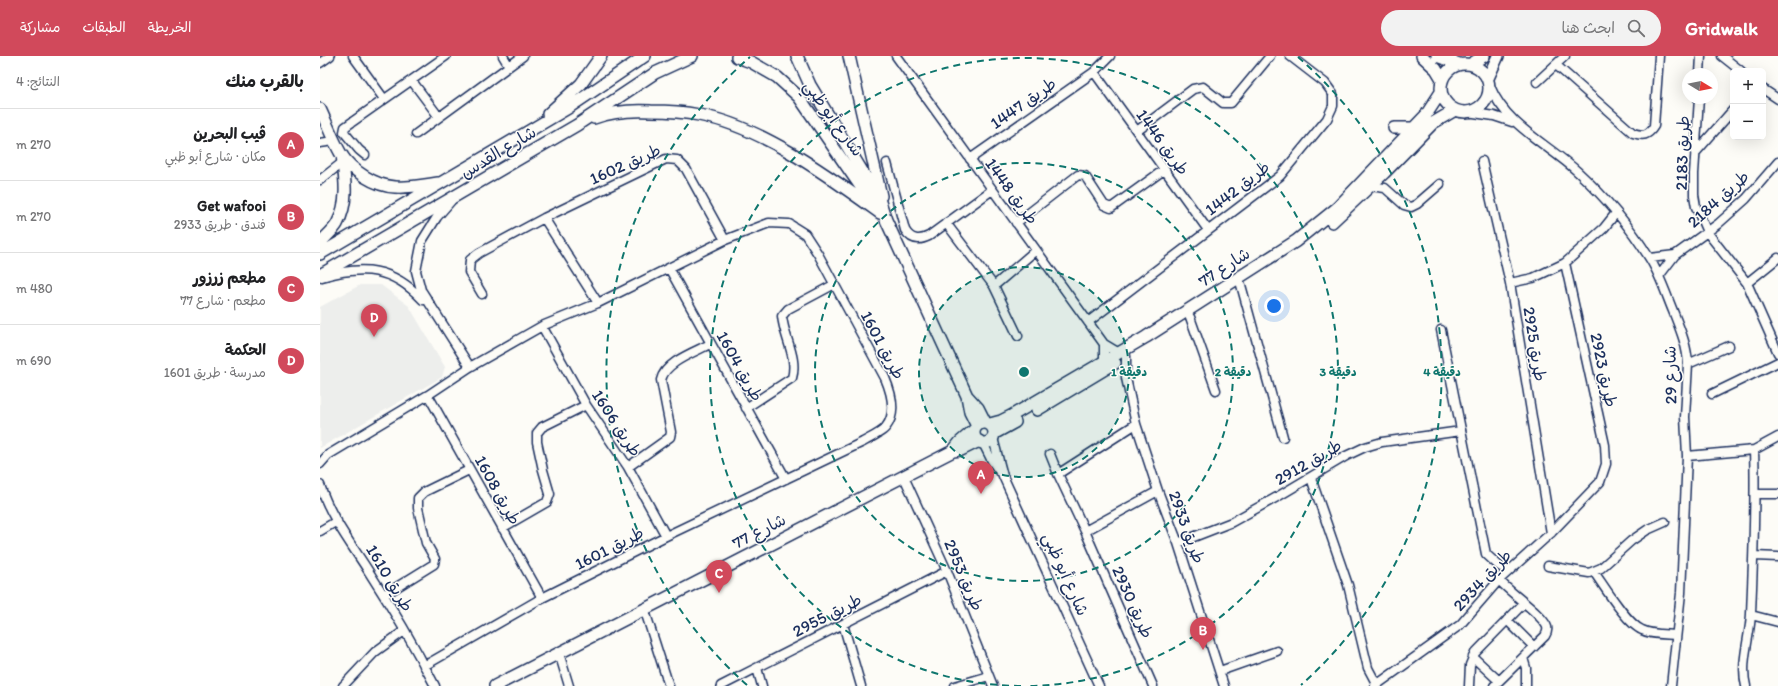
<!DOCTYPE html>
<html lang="ar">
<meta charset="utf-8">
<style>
:root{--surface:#fff;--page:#f2f2f2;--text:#202124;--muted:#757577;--line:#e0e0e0;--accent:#d1495b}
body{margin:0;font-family:Itim,"Playpen Sans Arabic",sans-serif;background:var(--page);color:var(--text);direction:rtl}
.controls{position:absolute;right:12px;top:12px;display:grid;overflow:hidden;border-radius:6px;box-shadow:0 4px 16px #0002}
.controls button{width:36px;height:36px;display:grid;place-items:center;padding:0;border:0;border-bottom:1px solid var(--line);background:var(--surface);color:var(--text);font:20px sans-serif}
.compass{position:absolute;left:1362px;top:12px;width:36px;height:36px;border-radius:50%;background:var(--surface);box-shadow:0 4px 16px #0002;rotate:100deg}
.you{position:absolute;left:954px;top:250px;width:14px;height:14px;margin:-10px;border:3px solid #fff;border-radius:50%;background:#1a73e8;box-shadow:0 0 0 6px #1a73e833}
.badge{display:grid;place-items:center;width:26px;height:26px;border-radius:50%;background:var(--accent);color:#fff;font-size:13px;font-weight:700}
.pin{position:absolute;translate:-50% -33px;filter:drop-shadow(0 1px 2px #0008)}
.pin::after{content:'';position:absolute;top:21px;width:14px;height:12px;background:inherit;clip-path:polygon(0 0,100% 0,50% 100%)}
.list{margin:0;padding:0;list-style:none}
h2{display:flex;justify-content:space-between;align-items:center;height:52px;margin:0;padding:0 16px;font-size:17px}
h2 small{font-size:13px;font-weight:400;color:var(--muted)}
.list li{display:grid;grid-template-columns:26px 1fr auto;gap:12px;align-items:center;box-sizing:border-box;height:72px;padding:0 16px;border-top:1px solid var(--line)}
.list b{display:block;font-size:15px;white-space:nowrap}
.list p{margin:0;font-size:13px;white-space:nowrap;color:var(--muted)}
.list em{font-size:13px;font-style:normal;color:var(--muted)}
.icon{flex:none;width:22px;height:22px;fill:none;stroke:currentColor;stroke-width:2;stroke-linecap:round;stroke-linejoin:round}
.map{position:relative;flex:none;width:1458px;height:630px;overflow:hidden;direction:ltr}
header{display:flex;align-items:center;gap:24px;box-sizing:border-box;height:56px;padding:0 20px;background:var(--accent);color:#fff}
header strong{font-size:19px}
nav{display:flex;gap:22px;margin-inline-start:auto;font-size:14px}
.search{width:280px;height:36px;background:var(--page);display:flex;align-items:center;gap:10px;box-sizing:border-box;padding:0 14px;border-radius:22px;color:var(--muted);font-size:15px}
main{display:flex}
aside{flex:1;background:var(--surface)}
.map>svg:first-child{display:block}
.built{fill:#edeeec}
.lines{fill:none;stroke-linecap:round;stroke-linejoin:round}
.street-casing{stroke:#1b2f5e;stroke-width:11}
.secondary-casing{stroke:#1b2f5e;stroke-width:14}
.street{stroke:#fdfcf7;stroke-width:8}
.secondary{stroke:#fdfcf7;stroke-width:11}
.ring{fill:none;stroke:#0f766e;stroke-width:2;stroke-dasharray:7 5}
.labels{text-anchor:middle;stroke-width:3;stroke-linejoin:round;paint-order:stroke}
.street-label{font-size:17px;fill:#1b2f5e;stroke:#fdfcf7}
.centre{fill:#0f766e;stroke:#fdfcf7;stroke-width:2}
.ring-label{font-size:12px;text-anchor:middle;font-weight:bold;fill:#0f766e;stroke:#fdfcf7;stroke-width:3;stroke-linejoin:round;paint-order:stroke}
</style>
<header>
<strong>Gridwalk</strong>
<div class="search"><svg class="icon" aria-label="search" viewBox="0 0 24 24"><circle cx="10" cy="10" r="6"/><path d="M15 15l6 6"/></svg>ابحث هنا</div>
<nav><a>الخريطة</a><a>الطبقات</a><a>مشاركة</a></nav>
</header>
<main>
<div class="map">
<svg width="1458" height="630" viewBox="0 0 1458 630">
<rect width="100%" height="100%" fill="#fdfcf7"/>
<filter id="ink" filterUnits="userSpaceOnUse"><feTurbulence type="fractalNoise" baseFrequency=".025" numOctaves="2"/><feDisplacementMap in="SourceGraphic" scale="8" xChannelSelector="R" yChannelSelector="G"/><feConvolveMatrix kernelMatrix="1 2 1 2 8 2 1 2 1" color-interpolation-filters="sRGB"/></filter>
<g filter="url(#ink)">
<path class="built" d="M40 229H61L89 250 125 311 122 321 0 392V251Z"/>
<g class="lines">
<g class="street-casing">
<path id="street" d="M33 0 64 43
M183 0 189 10
M576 0 784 288
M1402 0 1421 15
M0 7 10 0
M1236 9 1313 77C1323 80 1328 80 1334 70L1339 0
M774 16 888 174
M1380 18 1381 0
M92 25 119 61
M1217 26 1245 0
M1170 30C1186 70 1228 88 1258 116 1284 140 1311 172 1330 203 1340 219 1346 238 1353 255 1360 273 1367 289 1368 308L1365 361 1367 400 1361 537 1351 630
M1443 33 1458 43
M1379 42 1374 118V139L1376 151 1387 176 1427 227 1458 297
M1147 56 1174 60 1192 66
M817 75 873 33 883 31 903 47H911L950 0
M96 78 203 0
M0 87 14 85
M1376 96 1413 54
M45 99 39 94 24 76 25 71 126 0
M650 103 774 16 790 0
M1162 105 1190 227 1231 477
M567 107 585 174C591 184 599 185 609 180L672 134
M0 124 23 106
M1050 130 1065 132 1084 149 1091 151 1097 148 1120 128
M131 145 117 161 102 185 96 215 101 234 150 311
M224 162 278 247
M626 167 674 230 698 280
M696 167 758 119 765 120 784 149 791 152 845 113
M1330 202 1355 199
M349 212 466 423
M1339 220 1355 199 1398 168 1426 143 1458 106
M2 221C43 209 72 211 103 244
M1190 227 1213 222 1245 207 1284 172 1296 157
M1427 227 1458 202
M921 229 963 381
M674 230 716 194
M162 238 149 216 150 204 159 197 224 162 346 103 357 104 366 113 405 184
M870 261 896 334
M768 266 960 120 1007 63 1013 50V38L1005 27 970 0
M222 270 266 349 308 411 346 480
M1121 274 1166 498 1178 509 1188 515
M806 300V322L816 368 838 435 858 487 904 630
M784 305V288L799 297
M1368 308 1409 290
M1392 338 1458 306
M108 339 222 542
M426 352 472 322C478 301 464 282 462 260L468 253 513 229
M673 382 683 420 779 630
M663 387 672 405 679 415
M730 398 738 418 765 475 833 630
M1367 400 1434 394 1458 381
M0 408 8 399 108 339 150 311 222 270 278 247 405 184 449 167 469 168 485 178 498 198 565 322C571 336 577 357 566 371 563 376 548 383 543 386L346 480 222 542 104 610
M308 411 350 381 351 376 341 324C345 306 375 296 390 288
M738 418 816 368
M584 421 627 515 673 630
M991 422 1028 529 1048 612 1057 629
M0 429C10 461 32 489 49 516 73 553 95 591 115 630
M1436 438H1458
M182 472 227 446 230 438 223 414 217 386V377L222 371 266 349
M0 475 17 465
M765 475 838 435
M858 487 912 466 957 441 1026 400 1045 391 1062 386 1141 375
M1434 500 1458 501
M1228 510 1269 517 1281 512 1311 485 1327 474 1345 466
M1274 516C1284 530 1307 568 1322 574 1332 579 1345 578 1356 579
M64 539 114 508 115 503 106 487 98 452V442L104 436 149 414
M324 552 349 630
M1431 559 1458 566
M1187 564 1214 591
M523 568 541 630
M239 597 249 630
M1153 601 1179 625
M1203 602 1206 612V630
M437 612 442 630
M900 615 957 595
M23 630 55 596 84 575
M401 630 627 515
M635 630 669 620
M1055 630 1140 569 1179 524 1231 477 1280 426 1286 408 1285 389 1245 207
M1149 630 1150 609 1155 597 1204 547
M1174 630 1225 580C1227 577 1228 575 1227 571 1223 559 1190 537 1179 524
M1426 630C1420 607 1430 581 1431 558 1433 503 1436 449 1434 394"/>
</g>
<g class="secondary-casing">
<path id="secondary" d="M477 0 490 29 559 143 566 164 647 340 650 356 657 370
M529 0 561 140
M1102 0 1116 13 1122 23
M1117 0 1139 8
M417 1 431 6 457 21 479 41 554 150
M1121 32a24 24 0 1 1 48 0a24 24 0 1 1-48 0Z
M1151 8 1164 0
M1168 22 1178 0
M0 53C7 68 13 84 21 98 32 115 55 130 75 131 89 132 104 129 118 127
M228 58 261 28 281 0
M274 62C293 55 311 54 331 55 347 55 364 56 379 59 441 70 510 121 560 157
M1074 72H1094
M1012 166 1064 117 1113 67 1135 54
M0 187C5 181 13 175 17 168 29 146 25 122 22 99
M0 198 248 52 325 0
M0 219 257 69 335 17 372 0
M648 341 658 352 665 366
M717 354 795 307
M654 377a10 10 0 1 1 20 0a10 10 0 1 1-20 0Z
M670 368 681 365 691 360 826 281 976 185 1017 152 1106 59 1121 36
M675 377 695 366
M633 395 640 386 654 374
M175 630 633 395 641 394 659 385"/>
</g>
<use href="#street" class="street"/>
<use href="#secondary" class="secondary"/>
</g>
</g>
<circle cx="704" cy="316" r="105" fill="#0f766e" fill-opacity=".12"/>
<g class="ring">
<circle cx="704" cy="316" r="105"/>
<circle cx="704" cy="316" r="209"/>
<path d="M701 630A314 314 0 1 1 707 630"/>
<path d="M427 629A418 418 0 0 1 430 1M978 1A418 418 0 0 1 981 629"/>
</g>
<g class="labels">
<g class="street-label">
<text transform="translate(703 47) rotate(-35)" y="6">طريق 1447</text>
<text transform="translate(514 62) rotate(54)" y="6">شارع أبو ظبي</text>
<text transform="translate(843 86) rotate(54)" y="6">طريق 1446</text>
<text transform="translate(178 96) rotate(-31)" y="6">شارع القدس</text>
<text transform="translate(1362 97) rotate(-88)" y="6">طريق 2183</text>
<text transform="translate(305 108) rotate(-24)" y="6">طريق 1602</text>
<text transform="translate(917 132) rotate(-38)" y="6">طريق 1442</text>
<text transform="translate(692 135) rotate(54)" y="6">طريق 1448</text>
<text transform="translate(1398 143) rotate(-42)" y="6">طريق 2184</text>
<text transform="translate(904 211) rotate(-33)" y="6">شارع 77</text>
<text transform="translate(1215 288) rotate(81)" y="6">طريق 2925</text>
<text transform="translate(563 289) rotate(62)" y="6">طريق 1601</text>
<text transform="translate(420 310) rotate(61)" y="6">طريق 1604</text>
<text transform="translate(1284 314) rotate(78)" y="6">طريق 2923</text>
<text transform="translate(1350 319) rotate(-91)" y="6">شارع 29</text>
<text transform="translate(297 367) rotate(57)" y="6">طريق 1606</text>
<text transform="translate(988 406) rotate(-30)" y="6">طريق 2912</text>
<text transform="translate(178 434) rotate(61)" y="6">طريق 1608</text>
<text transform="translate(867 471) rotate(70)" y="6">طريق 2933</text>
<text transform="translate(439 475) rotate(-27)" y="6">شارع 77</text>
<text transform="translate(289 492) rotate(-27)" y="6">طريق 1601</text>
<text transform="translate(746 518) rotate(66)" y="6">شارع أبو ظبي</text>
<text transform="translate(644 519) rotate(67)" y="6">طريق 2953</text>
<text transform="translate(70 522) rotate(59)" y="6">طريق 1610</text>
<text transform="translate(1162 524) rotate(-47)" y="6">طريق 2934</text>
<text transform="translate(813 546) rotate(66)" y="6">طريق 2930</text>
<text transform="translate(507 559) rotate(-27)" y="6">طريق 2955</text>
</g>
</g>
<circle cx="704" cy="316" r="6" class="centre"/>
<g class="ring-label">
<text x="809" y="320">1 دقيقة</text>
<text x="913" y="320">2 دقيقة</text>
<text x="1018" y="320">3 دقيقة</text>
<text x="1122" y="320">4 دقيقة</text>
</g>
</svg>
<div class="controls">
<button>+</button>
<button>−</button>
</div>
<svg class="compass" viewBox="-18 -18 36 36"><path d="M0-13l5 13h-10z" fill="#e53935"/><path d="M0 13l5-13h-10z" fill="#757577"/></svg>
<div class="you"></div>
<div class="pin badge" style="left:661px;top:438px">A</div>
<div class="pin badge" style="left:883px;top:594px">B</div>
<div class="pin badge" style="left:399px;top:537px">C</div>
<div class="pin badge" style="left:54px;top:281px">D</div>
</div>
<aside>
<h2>بالقرب منك<small>النتائج: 4</small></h2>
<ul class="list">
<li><span class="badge">A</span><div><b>ڤيب البحرين</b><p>مكان · شارع أبو ظبي</p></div><em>270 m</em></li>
<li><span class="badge">B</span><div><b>Get wafooi</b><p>فندق · طريق 2933</p></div><em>270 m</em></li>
<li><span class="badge">C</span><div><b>مطعم زرزور</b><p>مطعم · شارع 77</p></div><em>480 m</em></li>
<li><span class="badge">D</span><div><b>الحكمة</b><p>مدرسة · طريق 1601</p></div><em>690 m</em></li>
</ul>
</aside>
</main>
